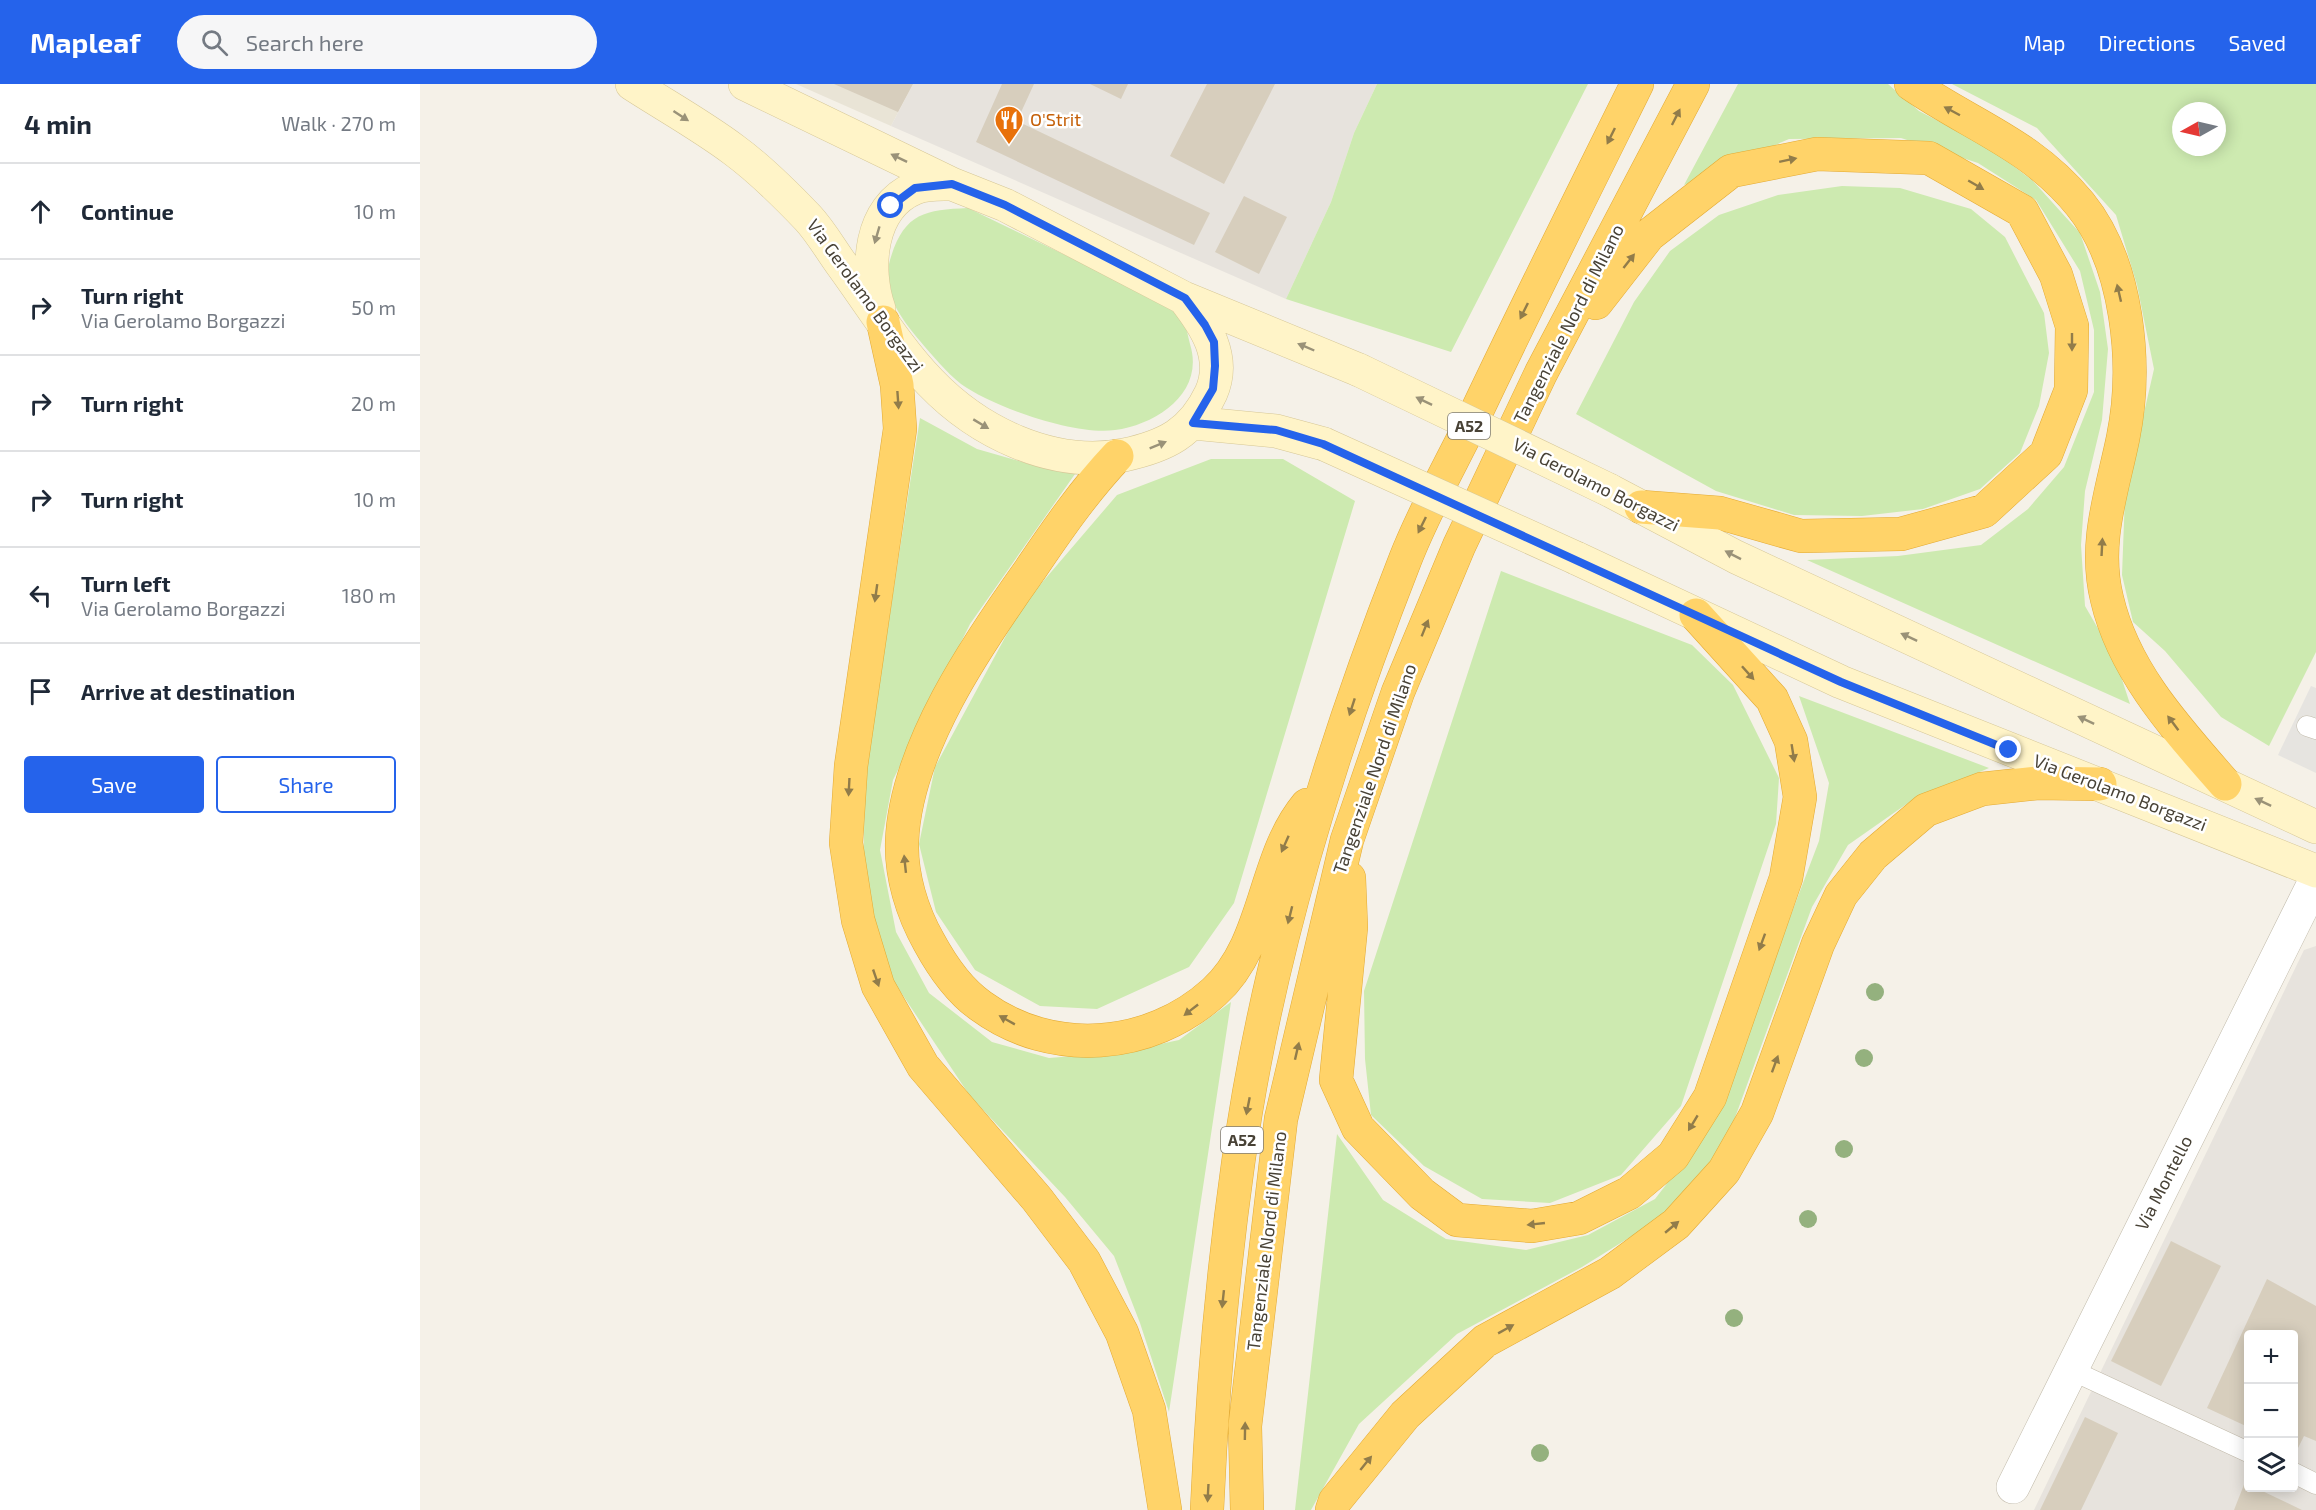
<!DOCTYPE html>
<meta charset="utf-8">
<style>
:root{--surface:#fff;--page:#f6f6f7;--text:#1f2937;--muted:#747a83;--line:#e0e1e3;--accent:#2563eb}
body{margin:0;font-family:"Exo 2",sans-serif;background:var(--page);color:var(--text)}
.controls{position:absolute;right:18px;bottom:18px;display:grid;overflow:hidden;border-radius:6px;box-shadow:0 3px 15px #0003}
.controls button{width:54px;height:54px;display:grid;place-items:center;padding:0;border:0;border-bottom:2px solid var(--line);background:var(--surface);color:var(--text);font:30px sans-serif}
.compass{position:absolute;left:1752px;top:18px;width:54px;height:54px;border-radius:50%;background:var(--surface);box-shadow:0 3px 15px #0003;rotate:262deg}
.stop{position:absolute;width:18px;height:18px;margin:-14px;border:4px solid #2563eb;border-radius:50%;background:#fff}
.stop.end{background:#2563eb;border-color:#fff;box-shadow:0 2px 6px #0008}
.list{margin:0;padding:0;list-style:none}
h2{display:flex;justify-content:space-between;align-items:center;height:78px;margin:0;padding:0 24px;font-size:26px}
h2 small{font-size:20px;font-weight:400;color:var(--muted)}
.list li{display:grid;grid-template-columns:39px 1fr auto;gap:18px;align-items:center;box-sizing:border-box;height:96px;padding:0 24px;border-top:2px solid var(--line)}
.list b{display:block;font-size:22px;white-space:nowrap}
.list p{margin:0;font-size:20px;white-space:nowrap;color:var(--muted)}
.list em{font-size:20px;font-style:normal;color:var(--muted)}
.actions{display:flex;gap:12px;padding:18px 24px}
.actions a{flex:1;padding:14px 0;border:2px solid var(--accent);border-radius:6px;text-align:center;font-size:21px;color:var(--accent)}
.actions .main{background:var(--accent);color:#fff}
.icon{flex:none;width:33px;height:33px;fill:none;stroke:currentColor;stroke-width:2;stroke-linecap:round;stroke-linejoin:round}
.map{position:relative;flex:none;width:1896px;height:1426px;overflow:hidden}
header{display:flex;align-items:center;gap:36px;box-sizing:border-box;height:84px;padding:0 30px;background:var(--accent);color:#fff}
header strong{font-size:28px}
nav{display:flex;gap:33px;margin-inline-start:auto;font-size:21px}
.search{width:420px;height:54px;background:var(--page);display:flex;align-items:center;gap:15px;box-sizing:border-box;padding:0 21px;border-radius:33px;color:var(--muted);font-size:22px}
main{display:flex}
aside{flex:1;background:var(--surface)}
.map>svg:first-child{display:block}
.residential{fill:#e9e4d6}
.industrial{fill:#e7e3dd;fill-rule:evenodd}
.green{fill:#cdeab0;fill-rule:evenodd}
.parking{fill:#e6e4e0}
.building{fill:#d7cebd}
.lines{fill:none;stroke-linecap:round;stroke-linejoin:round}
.lane-casing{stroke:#c1baaa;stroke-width:21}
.street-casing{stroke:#c1baaa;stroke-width:34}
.secondary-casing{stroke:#d6c797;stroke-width:34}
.highway-casing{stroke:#e3aa34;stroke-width:34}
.lane{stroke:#fff;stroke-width:20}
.street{stroke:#fff;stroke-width:33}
.secondary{stroke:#fff4c8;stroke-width:33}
.highway{stroke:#ffd369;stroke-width:33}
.secondary-bridge-casing{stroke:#d6c797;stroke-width:34;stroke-linecap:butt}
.secondary-bridge{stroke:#fff4c8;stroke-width:33}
.tree{fill:#94b17e}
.oneway{fill:#917c4a}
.oneway2{fill:#9a9278}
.route{stroke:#2563eb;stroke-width:8}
.labels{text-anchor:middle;stroke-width:5;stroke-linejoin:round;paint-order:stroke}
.shield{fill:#fff;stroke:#7f7b72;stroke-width:1.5}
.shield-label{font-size:16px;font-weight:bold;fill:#484236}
.food-label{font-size:18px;fill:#c56008;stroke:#fff;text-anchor:start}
.street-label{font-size:18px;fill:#484236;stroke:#fff}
</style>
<header>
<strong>Mapleaf</strong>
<div class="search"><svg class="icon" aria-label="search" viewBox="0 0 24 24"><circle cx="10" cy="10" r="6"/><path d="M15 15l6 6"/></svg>Search here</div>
<nav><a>Map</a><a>Directions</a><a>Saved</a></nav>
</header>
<main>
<aside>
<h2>4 min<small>Walk · 270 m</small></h2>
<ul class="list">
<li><svg class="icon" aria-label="ahead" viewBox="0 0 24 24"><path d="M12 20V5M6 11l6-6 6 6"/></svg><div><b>Continue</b></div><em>10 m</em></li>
<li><svg class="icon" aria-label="right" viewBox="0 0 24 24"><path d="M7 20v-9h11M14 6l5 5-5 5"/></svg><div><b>Turn right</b><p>Via Gerolamo Borgazzi</p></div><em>50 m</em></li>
<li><svg class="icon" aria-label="right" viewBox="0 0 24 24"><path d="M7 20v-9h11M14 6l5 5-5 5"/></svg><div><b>Turn right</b></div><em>20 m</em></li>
<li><svg class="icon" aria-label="right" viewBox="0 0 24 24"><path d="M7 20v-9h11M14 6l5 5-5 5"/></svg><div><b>Turn right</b></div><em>10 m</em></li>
<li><svg class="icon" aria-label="left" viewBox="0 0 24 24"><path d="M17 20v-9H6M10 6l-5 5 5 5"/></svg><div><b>Turn left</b><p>Via Gerolamo Borgazzi</p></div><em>180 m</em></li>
<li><svg class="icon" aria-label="arrive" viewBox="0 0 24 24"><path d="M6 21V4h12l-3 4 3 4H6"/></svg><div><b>Arrive at destination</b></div></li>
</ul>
<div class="actions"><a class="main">Save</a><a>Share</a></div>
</aside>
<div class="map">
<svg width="1896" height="1426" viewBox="0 0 1896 1426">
<rect width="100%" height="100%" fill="#f5f1e8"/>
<path class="residential" d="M376 0H493L471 42Z"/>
<path class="industrial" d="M493 0H957L934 49 911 118 866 215 471 42Z
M1896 862V1426H1614L1884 866ZM1828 1250H1874V1404H1828Z"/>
<path class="green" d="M957 0H1168L1031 268 866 215 911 118 934 49Z
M1318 0H1468L1499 27 1570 64 1613 97 1660 149 1680 208 1688 265 1682 336 1665 407 1661 461 1665 522 1695 574 1710 620 1387 476 1478 472 1561 461 1608 425 1644 383 1674 308V246L1660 187 1616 116 1558 79 1481 54 1369 55 1264 101Z
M1532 0H1896V568L1849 662 1801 633 1745 567 1713 538 1702 491 1705 412 1734 285 1717 201 1696 131 1617 44ZM1761 27H1797V63H1761Z
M1422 102 1480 104 1551 125 1585 153 1624 229 1629 269 1619 322 1600 369 1560 405 1503 425 1442 432 1374 431 1296 407 1156 330 1214 218 1250 167 1299 131 1358 111Z
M548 124 736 215C744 221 754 227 761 234 766 240 768 252 770 260 785 308 738 340 695 346 656 352 573 323 541 300 526 288 512 271 500 257 480 233 461 208 470 176 484 129 504 126 548 124Z
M500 334 557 365 613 381 655 390 550 540 473 696 460 766 476 848 509 909 572 958 629 974 703 968 759 956 811 918 749 1328 720 1239 694 1172 645 1113 550 1012 472 895 443 806 445 692Z
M791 375H863L935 417 814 819 769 883 677 925 620 922 555 886 516 828 499 760 515 683 602 522 697 411Z
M1081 487 1272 561 1313 601 1359 694 1356 740 1261 1022 1201 1091 1130 1119 1062 1115 1004 1082 951 1031 945 975 944 907Z
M1379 612 1569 684 1488 719 1428 761 1392 823 1305 1061 1249 1129 1162 1183 1037 1250 939 1340 891 1426H875L917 1050 963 1116 1026 1155 1106 1166 1168 1151 1235 1115 1290 1044 1399 757 1409 699Z"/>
<path class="parking" d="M1891 602 1896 604V689L1858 671Z"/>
<path class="building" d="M414 0H493L478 28Z
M582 0H614L597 37 790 129 774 161 556 58Z
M670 0H708L701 15Z
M787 0H855L804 100 750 72Z
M824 112 867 133 839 190 795 168Z
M1751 1157 1801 1182 1741 1302 1691 1277Z
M1847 1195 1896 1222V1357L1884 1352 1877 1366 1874 1364V1250H1828V1343L1787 1324Z
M1665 1333 1698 1349 1661 1426H1620Z
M1825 1398 1828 1404H1836L1882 1426H1814Z"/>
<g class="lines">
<g class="lane-casing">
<path id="lane" d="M1887 642 1896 645
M1651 1286 1828 1368
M1874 1389 1896 1400"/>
</g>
<g class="street-casing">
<path id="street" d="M1593 1403 1896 795"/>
</g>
<g class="secondary-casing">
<path id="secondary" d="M212 0C246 22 282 42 314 66 340 85 366 111 388 134 401 148 411 166 422 181 475 254 510 322 597 358 631 372 668 378 704 371 746 362 772 349 791 309 807 273 785 241 764 214
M325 0 532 100 585 121 764 214 939 286
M459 225C445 185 449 123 495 104 507 99 520 100 532 100
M773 339 856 347 904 360
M1189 406 1316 473 1896 743
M1156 474 1421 598 1896 787"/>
</g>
<g class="highway-casing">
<path id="highway" d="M1491 0C1552 42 1611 60 1660 120 1708 179 1718 281 1703 354 1692 408 1673 459 1687 515 1704 588 1757 645 1805 700
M1176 219 1229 151 1311 87 1397 70 1509 74 1602 127 1636 191 1652 242 1651 306 1626 370 1564 427 1481 450 1381 452 1300 429 1221 423
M463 238 477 301 480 345 431 682 426 759 438 836 458 902 503 982 617 1115 664 1177 702 1249 729 1326 745 1426
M697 372C664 407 637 446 610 486 558 559 485 665 482 758 481 792 492 828 509 858 522 882 538 906 561 922 632 974 730 966 794 908 848 859 842 775 887 721
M929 794 931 843 916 996 938 1044 1002 1110 1037 1136 1112 1142 1159 1134 1209 1109 1253 1072 1290 1013 1366 794 1380 713 1371 657 1352 615 1276 531
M787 1426C792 1311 802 1194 818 1080 845 879 911 664 985 476 1004 427 1031 380 1054 333 1107 221 1162 111 1217 0
M827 1426 825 1342 861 1035 927 756 978 608 1039 462 1121 289 1273 0
M912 1426 915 1417 985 1331 1065 1257 1190 1189 1256 1140 1304 1087 1337 1029 1398 860 1421 811 1453 771 1506 726 1562 705 1618 699 1680 700"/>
</g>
<use href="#lane" class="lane"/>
<use href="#street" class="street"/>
<use href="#secondary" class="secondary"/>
<use href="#highway" class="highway"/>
<g class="secondary-bridge-casing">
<path id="secondary-bridge" d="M939 286 1189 406
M904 360 1156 474"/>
</g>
<use href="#secondary-bridge" class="secondary-bridge"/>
</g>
<g class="tree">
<circle cx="1455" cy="908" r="9"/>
<circle cx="1444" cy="974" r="9"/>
<circle cx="1424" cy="1065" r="9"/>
<circle cx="1388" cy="1135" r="9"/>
<circle cx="1314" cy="1234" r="9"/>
<circle cx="1120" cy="1369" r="9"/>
</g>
<defs><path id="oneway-solid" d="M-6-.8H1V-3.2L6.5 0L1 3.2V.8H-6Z" transform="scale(1.5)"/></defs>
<g class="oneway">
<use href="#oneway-solid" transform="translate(1532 27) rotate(-152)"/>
<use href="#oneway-solid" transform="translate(1256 33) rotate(-63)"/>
<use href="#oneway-solid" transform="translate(1191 52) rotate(116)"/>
<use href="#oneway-solid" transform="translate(1368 76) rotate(-12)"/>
<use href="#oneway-solid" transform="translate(1556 101) rotate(30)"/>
<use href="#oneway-solid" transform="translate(1209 177) rotate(-52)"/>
<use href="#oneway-solid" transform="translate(1699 209) rotate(-103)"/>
<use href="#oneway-solid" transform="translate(1104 227) rotate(116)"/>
<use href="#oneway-solid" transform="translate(1652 258) rotate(90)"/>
<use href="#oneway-solid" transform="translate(478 316) rotate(86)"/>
<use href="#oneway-solid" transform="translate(1002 441) rotate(116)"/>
<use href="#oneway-solid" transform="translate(1682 463) rotate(-87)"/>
<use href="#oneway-solid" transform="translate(456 509) rotate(98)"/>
<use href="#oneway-solid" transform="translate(1005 544) rotate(-68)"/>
<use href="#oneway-solid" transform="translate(1328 589) rotate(48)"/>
<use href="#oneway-solid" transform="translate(932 623) rotate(108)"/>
<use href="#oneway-solid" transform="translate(1753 639) rotate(-127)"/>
<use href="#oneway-solid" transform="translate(1373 669) rotate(81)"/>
<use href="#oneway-solid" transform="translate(429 703) rotate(93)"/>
<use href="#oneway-solid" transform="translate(865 760) rotate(114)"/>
<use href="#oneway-solid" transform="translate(485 780) rotate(-96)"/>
<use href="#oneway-solid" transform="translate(870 831) rotate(104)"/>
<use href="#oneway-solid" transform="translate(1342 858) rotate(110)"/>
<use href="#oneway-solid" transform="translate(456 894) rotate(71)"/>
<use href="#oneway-solid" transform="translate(771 926) rotate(142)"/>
<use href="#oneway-solid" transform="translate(587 936) rotate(-151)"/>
<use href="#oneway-solid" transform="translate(877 967) rotate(-77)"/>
<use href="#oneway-solid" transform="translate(1355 980) rotate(-70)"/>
<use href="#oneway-solid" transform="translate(828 1022) rotate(101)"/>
<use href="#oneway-solid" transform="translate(1273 1039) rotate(121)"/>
<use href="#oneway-solid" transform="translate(1116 1140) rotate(174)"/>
<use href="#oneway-solid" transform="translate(1252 1143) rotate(-40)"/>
<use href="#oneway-solid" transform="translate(803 1215) rotate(96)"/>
<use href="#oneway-solid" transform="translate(1086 1245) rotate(-29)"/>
<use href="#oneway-solid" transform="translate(825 1347) rotate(-89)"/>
<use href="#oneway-solid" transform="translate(946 1379) rotate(-51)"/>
<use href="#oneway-solid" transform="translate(788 1409) rotate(93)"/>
</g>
<g class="oneway2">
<use href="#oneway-solid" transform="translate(261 32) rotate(33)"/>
<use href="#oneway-solid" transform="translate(479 74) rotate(-154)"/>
<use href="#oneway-solid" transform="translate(457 151) rotate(106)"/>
<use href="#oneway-solid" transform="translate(886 263) rotate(-157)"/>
<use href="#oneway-solid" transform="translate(1004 317) rotate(-154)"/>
<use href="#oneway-solid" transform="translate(561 340) rotate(31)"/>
<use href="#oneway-solid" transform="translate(738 361) rotate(-22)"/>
<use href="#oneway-solid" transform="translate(1313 471) rotate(-153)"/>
<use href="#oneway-solid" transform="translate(1489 553) rotate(-155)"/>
<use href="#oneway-solid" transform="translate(1666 636) rotate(-155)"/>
<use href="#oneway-solid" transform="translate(1843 718) rotate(-155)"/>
</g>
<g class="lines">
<path class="route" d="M471 122 495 104 532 100 585 121 765 214 785 241 794 258 795 282 793 305 773 339 856 346 903 360 1421 598 1589 666"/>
</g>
<defs>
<g id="restaurant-pin" transform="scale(1.5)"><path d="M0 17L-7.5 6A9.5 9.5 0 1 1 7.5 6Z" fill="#e8710a" stroke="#fff"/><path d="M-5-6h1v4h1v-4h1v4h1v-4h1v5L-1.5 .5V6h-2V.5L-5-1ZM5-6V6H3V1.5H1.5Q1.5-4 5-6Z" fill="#fff"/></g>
</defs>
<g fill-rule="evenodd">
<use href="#restaurant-pin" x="589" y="36"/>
</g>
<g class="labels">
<g class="shield">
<rect x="1028" y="329" width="42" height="26" rx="4.5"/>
<rect x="801" y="1043" width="42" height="26" rx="4.5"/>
</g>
<g class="shield-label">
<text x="1049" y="348">A52</text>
<text x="822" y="1062">A52</text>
</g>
<g class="food-label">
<text x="610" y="42">O'Strit</text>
</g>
<g class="street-label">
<text transform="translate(445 212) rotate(54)" y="6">Via Gerolamo Borgazzi</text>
<text transform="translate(1149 240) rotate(-63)" y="6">Tangenziale Nord di Milano</text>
<text transform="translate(1176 401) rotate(27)" y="6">Via Gerolamo Borgazzi</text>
<text transform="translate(955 685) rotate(-71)" y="6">Tangenziale Nord di Milano</text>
<text transform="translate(1700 709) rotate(21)" y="6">Via Gerolamo Borgazzi</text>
<text transform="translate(1744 1099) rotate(-63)" y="6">Via Montello</text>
<text transform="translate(847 1157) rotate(-83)" y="6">Tangenziale Nord di Milano</text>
</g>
</g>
</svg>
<div class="controls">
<button>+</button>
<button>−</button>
<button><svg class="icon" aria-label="layers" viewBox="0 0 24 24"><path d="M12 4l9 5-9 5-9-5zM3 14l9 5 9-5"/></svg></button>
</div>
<svg class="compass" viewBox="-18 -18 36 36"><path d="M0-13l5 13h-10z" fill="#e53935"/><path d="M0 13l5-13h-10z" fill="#747a83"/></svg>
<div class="stop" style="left:471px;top:122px"></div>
<div class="stop end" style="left:1589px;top:666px"></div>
</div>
</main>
